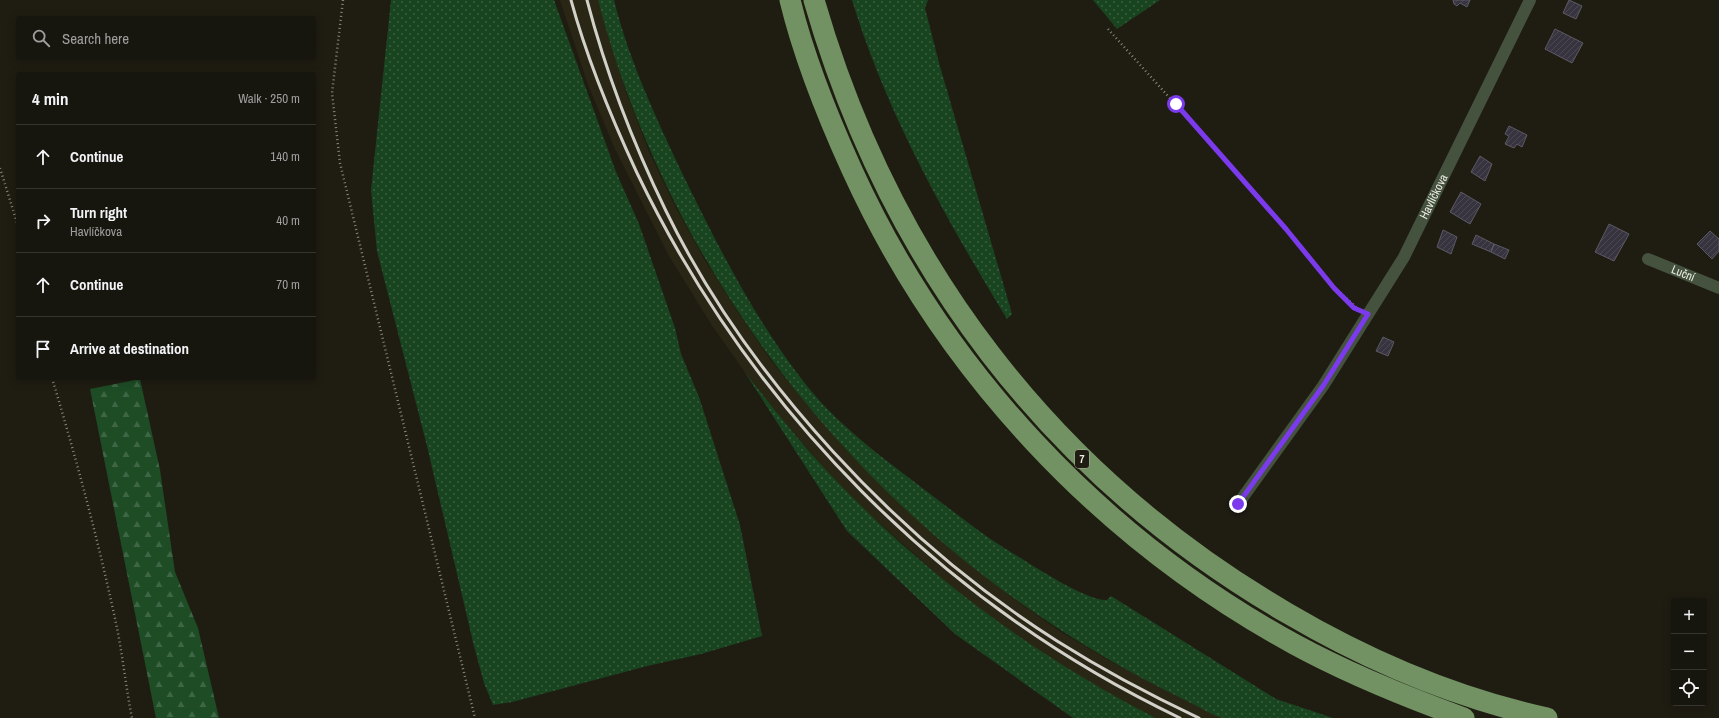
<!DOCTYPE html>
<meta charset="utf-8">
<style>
:root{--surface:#17160e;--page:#201f17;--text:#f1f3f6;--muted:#9e9f9e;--line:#36352e}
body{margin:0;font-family:"Archivo Narrow",sans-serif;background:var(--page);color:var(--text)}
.controls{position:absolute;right:12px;bottom:12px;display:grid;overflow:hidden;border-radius:4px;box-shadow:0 2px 10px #0003}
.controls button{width:36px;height:36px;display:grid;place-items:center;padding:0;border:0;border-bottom:1px solid var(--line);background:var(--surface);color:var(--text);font:20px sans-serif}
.stop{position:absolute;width:12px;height:12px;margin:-9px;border:3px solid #7c3aed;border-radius:50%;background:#fff}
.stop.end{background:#7c3aed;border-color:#fff;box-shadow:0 1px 4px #0008}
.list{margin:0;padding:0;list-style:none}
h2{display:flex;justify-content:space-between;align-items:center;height:52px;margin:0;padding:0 16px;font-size:17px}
h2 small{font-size:13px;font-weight:400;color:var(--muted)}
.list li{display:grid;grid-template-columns:26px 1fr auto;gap:12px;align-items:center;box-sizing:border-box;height:64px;padding:0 16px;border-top:1px solid var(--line)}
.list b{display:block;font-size:15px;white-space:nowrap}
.list p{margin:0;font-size:13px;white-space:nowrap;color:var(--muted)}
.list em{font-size:13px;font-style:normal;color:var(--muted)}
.icon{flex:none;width:22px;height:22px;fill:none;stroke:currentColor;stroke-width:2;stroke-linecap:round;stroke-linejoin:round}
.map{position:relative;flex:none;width:1719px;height:718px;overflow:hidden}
.search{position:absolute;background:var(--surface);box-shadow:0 2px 10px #0003;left:16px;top:16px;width:300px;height:44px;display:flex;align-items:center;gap:10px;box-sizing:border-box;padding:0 14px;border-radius:4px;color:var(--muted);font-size:15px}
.panel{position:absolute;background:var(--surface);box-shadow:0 2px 10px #0003;left:16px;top:72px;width:300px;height:308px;border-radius:4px}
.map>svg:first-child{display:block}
.built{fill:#2a2615}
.grass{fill:url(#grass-dots)}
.forest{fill:url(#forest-firs)}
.building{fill:url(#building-hatch);stroke:#5d5966}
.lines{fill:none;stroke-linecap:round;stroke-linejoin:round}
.path{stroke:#89877e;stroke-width:2.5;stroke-dasharray:1 3;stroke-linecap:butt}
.minor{stroke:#44523e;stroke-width:12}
.trunk{stroke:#729263;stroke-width:21}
.rail{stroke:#d2d1c9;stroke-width:3}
.route{stroke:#7c3aed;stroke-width:5}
.labels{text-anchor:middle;stroke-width:3.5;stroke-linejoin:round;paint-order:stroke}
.shield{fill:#1f1d12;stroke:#b0afa6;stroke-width:1}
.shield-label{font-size:11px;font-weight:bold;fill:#eeede5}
.street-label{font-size:12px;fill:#eeede5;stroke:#1f1d12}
</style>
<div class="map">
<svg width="1719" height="718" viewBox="0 0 1719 718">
<defs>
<pattern id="grass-dots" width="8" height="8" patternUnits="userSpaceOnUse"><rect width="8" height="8" fill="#194420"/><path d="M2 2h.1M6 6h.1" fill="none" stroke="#3b5f40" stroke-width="1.8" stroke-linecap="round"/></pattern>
<pattern id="forest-firs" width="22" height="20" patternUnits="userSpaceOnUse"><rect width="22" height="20" fill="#1d4c25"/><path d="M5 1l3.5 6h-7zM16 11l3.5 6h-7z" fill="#3e6644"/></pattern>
<pattern id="building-hatch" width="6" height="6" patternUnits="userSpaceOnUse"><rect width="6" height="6" fill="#38343f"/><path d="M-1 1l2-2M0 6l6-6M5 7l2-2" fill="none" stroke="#4b4851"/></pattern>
</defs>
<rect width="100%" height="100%" fill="#1f1d12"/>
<path class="built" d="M560 0H598L626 92 650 154 676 208 706 262 737 311 770 359 808 406 847 451 924 526 1011 597 1061 632 1115 664 1223 718H1156L1101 689 1047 656 996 621 950 586 866 511 826 470 787 425 744 371 711 324 669 256 615 149 588 85Z"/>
<path class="grass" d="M391 0H554L616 172 639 224 675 328 681 354 699 397 740 525 762 636 701 654 647 666 512 702 493 705 484 683 474 646 427 446 377 251 371 190Z
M598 0H614C629 61 657 120 684 177 720 250 756 322 807 386 843 431 893 465 938 500 963 519 987 538 1014 554 1034 566 1086 601 1107 600L1111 596 1276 699 1333 718C1307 718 1281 718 1256 718 1245 718 1233 718 1223 718 1213 716 1202 708 1193 704 1158 687 1124 669 1091 649 852 506 669 271 598 0Z
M852 0H928L925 8 939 63 1012 314 1007 319C946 219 886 112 852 0Z
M1093 0H1160L1117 29Z
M744 371C771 405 797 439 827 471 922 572 1032 655 1156 718H1073L955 634 847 531Z"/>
<path class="forest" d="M140 379 160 470 175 572 198 628 219 718H156L90 389Z"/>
<path class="building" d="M1453 0H1470L1467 7 1460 3 1457 6 1454 4Z
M1569 0 1582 6 1576 19 1563 13Z
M1555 29 1583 43 1572 63 1545 49Z
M1509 126 1527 135 1522 147 1517 144 1514 148 1505 144 1509 136 1505 134Z
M1480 156 1492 164 1485 181 1471 172Z
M1461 192 1481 204 1470 224 1450 212Z
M1609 224 1629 234 1614 261 1595 252Z
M1443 230 1457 237 1451 254 1437 247Z
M1710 231 1719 239V251L1712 259 1697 244Z
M1476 235 1494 244 1491 252 1472 244Z
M1494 244 1509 250 1505 259 1491 252Z
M1383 337 1394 342 1388 356 1376 351Z"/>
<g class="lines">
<path class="path" d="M343 0 332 93 340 163 475 718
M1108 29 1287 229 1334 287 1358 309
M0 168 18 226
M52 378C77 461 99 543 117 628 123 658 126 688 132 718"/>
<g class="minor">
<path id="s1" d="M1648 259 1719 288"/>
<path id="s2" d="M1238 504 1323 386 1404 257 1530 0"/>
</g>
<path class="trunk" d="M790 0C804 58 827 115 852 170 943 370 1100 538 1294 644 1349 674 1406 697 1464 718
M814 0C890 264 1050 475 1287 613 1367 660 1456 698 1547 718"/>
<path class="rail" d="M571 0C587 59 611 117 637 173 751 410 942 604 1180 718
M587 0C606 73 633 143 666 211 748 379 899 541 1057 641 1103 670 1150 695 1199 718"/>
</g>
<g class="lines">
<path class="route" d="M1176 104 1286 229 1334 288 1354 308 1368 314 1323 386 1238 504"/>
</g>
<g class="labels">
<rect class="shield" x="1075" y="450" width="14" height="18" rx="3"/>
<g class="shield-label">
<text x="1082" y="463">7</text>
</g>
<g class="street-label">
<text dy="4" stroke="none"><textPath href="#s2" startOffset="365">Havlíčkova</textPath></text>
<text dy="4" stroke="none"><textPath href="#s1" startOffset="38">Luční</textPath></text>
</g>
</g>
</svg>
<div class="controls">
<button>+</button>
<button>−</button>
<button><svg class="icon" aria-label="locate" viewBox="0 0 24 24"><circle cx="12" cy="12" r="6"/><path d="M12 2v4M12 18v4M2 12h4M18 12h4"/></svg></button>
</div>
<div class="stop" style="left:1176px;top:104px"></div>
<div class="stop end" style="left:1238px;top:504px"></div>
<div class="search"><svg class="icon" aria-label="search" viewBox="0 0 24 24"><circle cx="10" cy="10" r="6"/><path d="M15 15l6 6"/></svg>Search here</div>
<section class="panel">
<h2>4 min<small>Walk · 250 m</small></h2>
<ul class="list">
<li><svg class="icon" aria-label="ahead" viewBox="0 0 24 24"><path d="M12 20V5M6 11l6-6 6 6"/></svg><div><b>Continue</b></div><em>140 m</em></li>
<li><svg class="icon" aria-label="right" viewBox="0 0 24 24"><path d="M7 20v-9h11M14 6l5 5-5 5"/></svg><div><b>Turn right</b><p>Havlíčkova</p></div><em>40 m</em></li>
<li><svg class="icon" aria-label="ahead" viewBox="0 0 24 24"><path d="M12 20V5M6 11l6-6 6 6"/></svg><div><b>Continue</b></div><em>70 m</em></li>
<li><svg class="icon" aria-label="arrive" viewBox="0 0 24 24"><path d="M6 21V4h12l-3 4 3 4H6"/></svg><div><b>Arrive at destination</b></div></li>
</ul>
</section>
</div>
